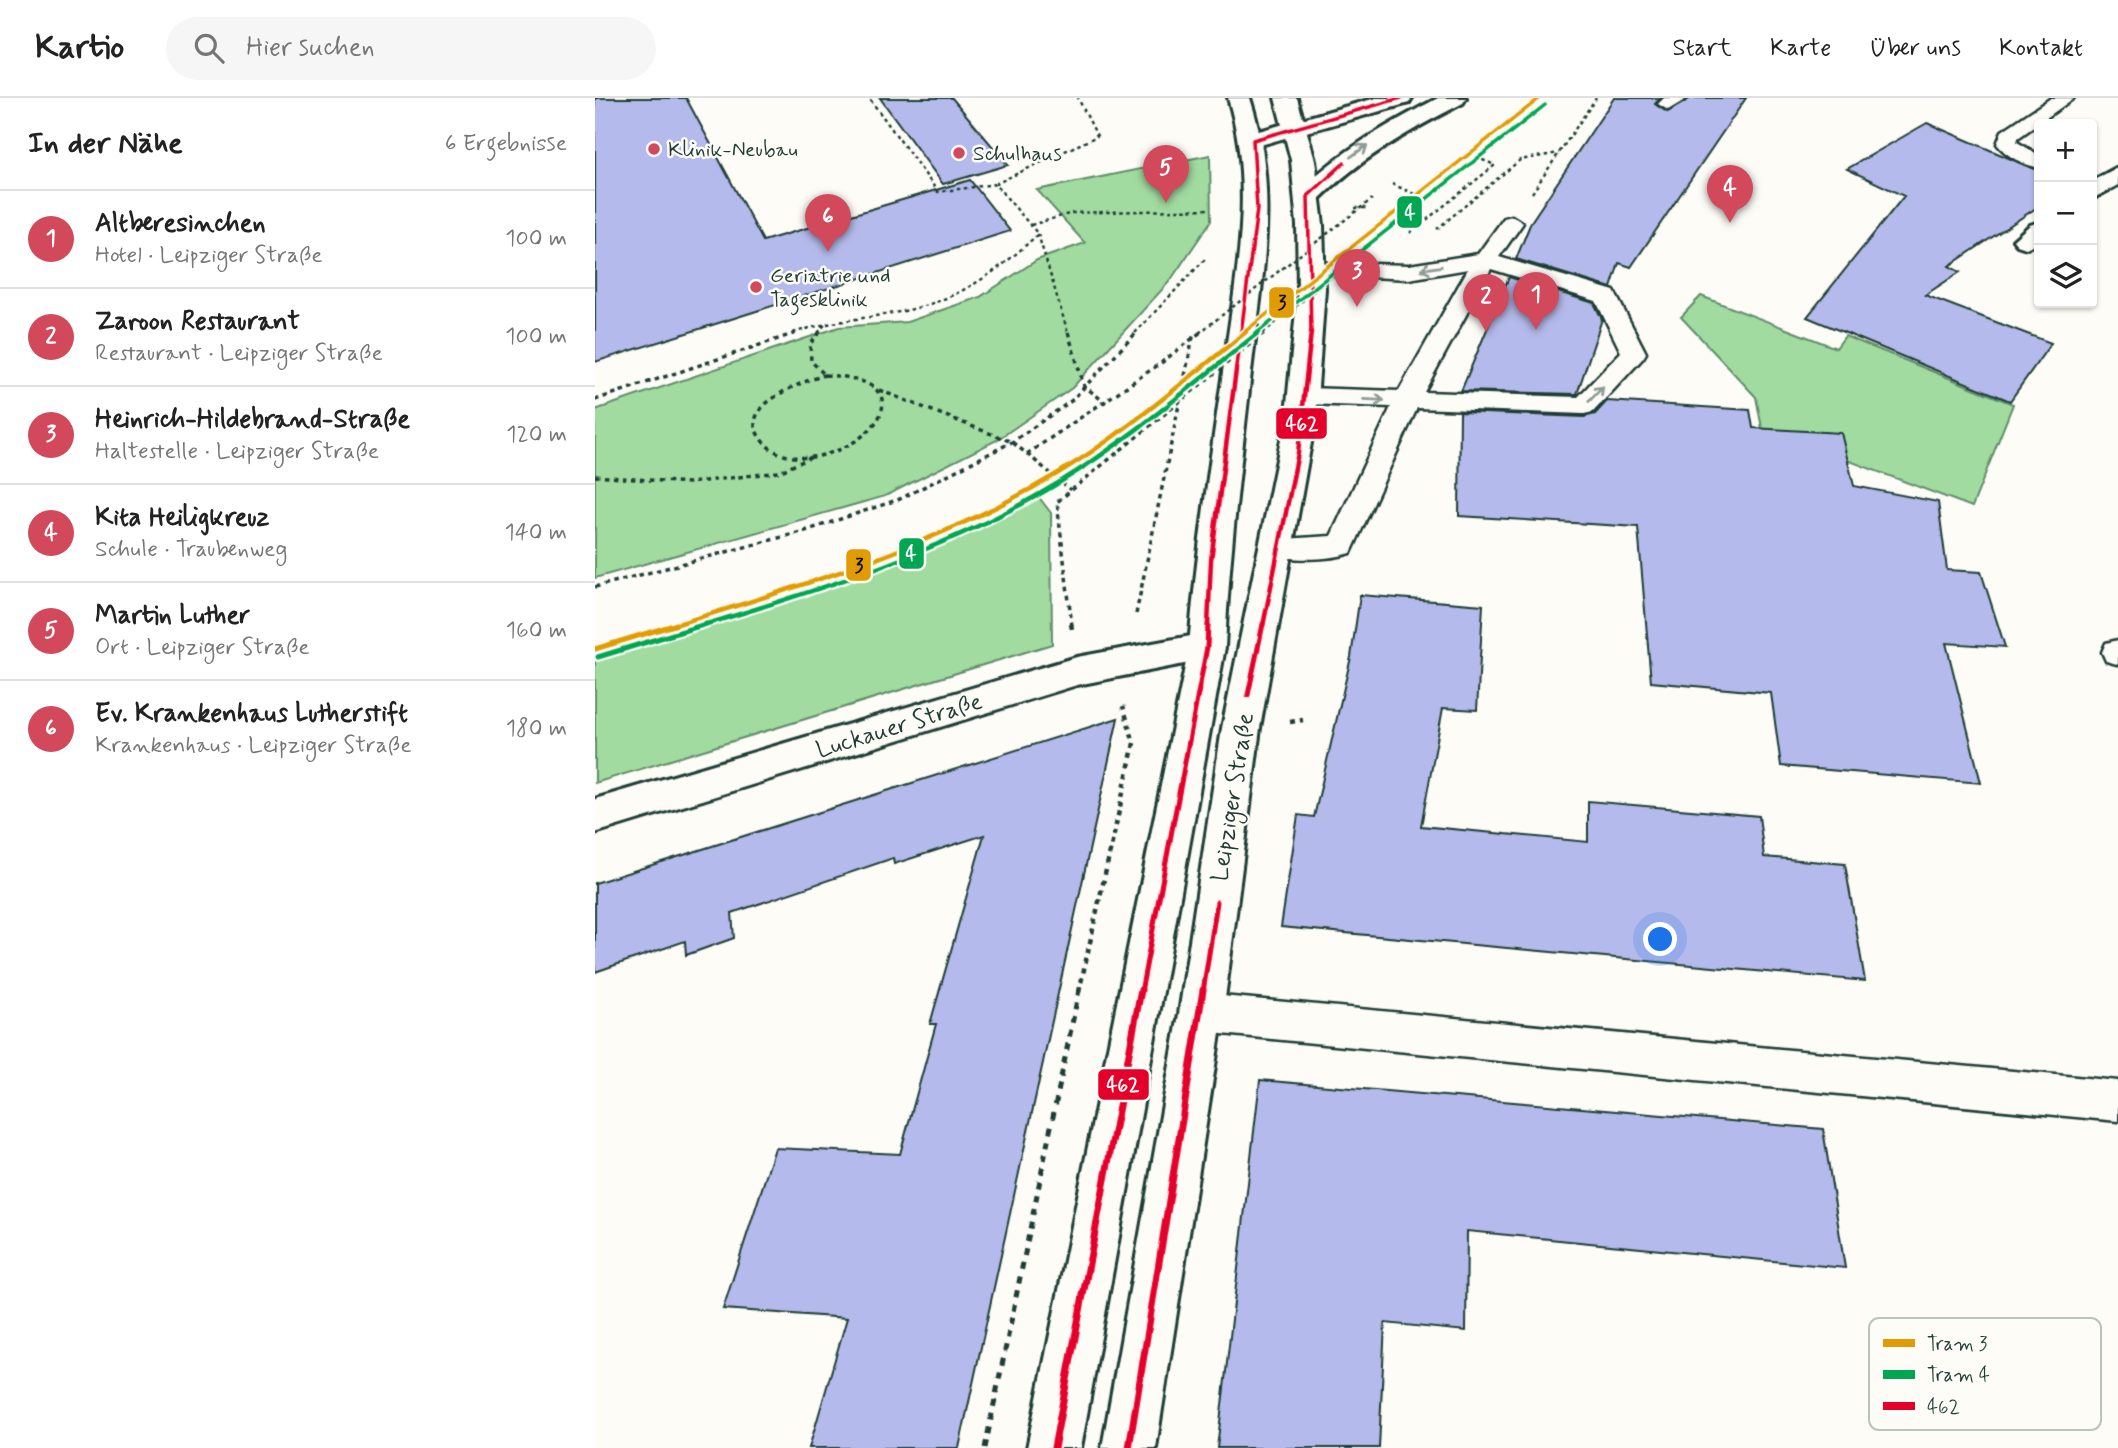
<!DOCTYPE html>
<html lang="de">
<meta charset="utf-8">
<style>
:root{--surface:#fff;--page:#f6f6f6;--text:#222;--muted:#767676;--line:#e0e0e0;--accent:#d1495b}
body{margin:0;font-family:Mynerve,sans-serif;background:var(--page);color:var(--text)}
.controls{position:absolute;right:21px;top:21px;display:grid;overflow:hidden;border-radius:7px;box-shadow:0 2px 5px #0004}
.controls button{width:63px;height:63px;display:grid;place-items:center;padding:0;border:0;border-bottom:2px solid var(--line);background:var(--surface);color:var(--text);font:35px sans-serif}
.you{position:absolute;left:1066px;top:842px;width:24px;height:24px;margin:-18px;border:5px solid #fff;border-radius:50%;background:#1a73e8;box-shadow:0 0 0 10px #1a73e833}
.badge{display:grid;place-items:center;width:46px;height:46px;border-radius:50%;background:var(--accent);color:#fff;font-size:23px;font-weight:700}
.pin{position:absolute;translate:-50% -58px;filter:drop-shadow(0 2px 4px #0008)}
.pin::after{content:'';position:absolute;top:37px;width:24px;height:21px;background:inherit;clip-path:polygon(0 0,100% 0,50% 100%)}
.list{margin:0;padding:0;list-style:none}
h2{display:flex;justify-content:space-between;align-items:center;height:91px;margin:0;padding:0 28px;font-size:30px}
h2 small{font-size:23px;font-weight:400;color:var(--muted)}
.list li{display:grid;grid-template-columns:46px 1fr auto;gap:21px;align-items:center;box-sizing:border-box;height:98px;padding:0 28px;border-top:2px solid var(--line)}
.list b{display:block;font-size:26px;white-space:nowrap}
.list p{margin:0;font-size:23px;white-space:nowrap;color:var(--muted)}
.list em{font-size:23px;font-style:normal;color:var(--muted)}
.icon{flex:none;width:38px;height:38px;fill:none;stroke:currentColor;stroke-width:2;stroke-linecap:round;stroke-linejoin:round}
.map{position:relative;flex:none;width:1523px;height:1350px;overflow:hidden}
header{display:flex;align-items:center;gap:42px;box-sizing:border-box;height:98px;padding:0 35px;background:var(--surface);border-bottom:2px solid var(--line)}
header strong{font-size:33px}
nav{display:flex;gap:38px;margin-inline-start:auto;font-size:24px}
.search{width:490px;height:63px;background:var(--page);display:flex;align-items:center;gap:18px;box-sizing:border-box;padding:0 24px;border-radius:38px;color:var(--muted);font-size:26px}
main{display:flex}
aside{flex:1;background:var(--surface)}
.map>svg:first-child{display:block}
.green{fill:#a1dba0;stroke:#608c6a;stroke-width:2}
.building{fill:#b4baeb;stroke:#1f3d34;stroke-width:2}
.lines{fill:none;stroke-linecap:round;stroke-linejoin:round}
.service-casing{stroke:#1f3d34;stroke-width:5}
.minor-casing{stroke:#1f3d34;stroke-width:6}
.tertiary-casing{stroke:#1f3d34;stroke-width:6}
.primary-casing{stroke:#1f3d34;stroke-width:6}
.path-far3{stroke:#1f3d34;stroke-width:2.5;stroke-dasharray:3.5 3.5;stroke-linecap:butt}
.path-far2{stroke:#1f3d34;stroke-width:3.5;stroke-dasharray:4.5 4.5;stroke-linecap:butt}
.path-far1{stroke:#1f3d34;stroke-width:4.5;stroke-dasharray:5 5;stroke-linecap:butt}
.path{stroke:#1f3d34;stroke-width:5;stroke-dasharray:7 7;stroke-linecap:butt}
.service{fill:#fdfcf7;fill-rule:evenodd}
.minor{fill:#fdfcf7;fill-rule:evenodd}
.tertiary{fill:#fdfcf7;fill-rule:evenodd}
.primary{fill:#fdfcf7;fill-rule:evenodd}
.path-bridge-far1{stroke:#1f3d34;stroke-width:2.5;stroke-dasharray:3.5 3.5;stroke-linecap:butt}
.path-bridge{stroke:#1f3d34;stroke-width:3.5;stroke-dasharray:4.5 4.5;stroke-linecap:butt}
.bus-1-far3-casing{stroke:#fdfcf7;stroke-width:7}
.bus-1-far2-casing{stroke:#fdfcf7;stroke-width:9}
.bus-1-far1-casing{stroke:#fdfcf7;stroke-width:10}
.bus-1-casing{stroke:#fdfcf7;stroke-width:12}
.bus-1-far3{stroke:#e4002b;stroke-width:3.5}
.bus-1-far2{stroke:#e4002b;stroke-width:4.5}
.bus-1-far1{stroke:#e4002b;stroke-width:5}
.bus-1{stroke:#e4002b;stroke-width:7}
.tram-1-far2-casing{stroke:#fdfcf7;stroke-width:7}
.tram-1-far1-casing{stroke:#fdfcf7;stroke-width:9}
.tram-1-casing{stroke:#fdfcf7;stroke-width:10}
.tram-2-far2-casing{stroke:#fdfcf7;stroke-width:7}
.tram-2-far1-casing{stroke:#fdfcf7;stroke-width:9}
.tram-2-casing{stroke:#fdfcf7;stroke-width:10}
.tram-1-far2{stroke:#e19c05;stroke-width:3.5}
.tram-1-far1{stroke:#e19c05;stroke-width:4.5}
.tram-1{stroke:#e19c05;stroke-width:5}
.tram-2-far2{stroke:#00a651;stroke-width:3.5}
.tram-2-far1{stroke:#00a651;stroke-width:4.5}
.tram-2{stroke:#00a651;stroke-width:5}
.oneway{stroke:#8e9c96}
.poi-dot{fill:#d1495b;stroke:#fdfcf7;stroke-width:2.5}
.labels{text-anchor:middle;stroke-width:5;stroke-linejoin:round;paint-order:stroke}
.far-poi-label{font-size:21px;fill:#1f3d34;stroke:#fdfcf7;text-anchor:start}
.street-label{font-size:24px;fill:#1f3d34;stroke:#fdfcf7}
.key{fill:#fdfcf7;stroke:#bac3bc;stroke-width:2}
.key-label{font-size:19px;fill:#1f3d34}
.line-badge{stroke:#fdfcf7;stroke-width:2.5}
.badge-label{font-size:19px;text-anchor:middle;font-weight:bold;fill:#fff}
.pale-badge-label{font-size:19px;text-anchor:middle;font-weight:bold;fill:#111}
</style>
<header>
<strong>Kartio</strong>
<div class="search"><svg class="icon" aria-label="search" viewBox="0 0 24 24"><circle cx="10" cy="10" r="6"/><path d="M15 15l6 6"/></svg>Hier suchen</div>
<nav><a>Start</a><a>Karte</a><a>Über uns</a><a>Kontakt</a></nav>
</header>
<main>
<aside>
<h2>In der Nähe<small>6 Ergebnisse</small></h2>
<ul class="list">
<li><span class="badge">1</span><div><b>Altberesinchen</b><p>Hotel · Leipziger Straße</p></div><em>100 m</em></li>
<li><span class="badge">2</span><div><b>Zaroon Restaurant</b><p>Restaurant · Leipziger Straße</p></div><em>100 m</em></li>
<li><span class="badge">3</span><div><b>Heinrich-Hildebrand-Straße</b><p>Haltestelle · Leipziger Straße</p></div><em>120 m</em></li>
<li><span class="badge">4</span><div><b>Kita Heiligkreuz</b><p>Schule · Traubenweg</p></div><em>140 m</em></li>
<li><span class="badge">5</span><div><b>Martin Luther</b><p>Ort · Leipziger Straße</p></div><em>160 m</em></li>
<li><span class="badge">6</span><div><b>Ev. Krankenhaus Lutherstift</b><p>Krankenhaus · Leipziger Straße</p></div><em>180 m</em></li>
</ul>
</aside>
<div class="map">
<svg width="1523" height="1350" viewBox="0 0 1523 1350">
<rect width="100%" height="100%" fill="#fdfcf7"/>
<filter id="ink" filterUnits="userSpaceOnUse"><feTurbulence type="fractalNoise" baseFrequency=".0143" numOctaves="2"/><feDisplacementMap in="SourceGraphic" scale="14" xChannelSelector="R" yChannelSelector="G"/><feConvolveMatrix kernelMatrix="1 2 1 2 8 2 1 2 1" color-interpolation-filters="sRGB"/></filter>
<g filter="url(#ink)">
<path class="green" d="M615 57 616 123 575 183 477 290 402 342 290 398 0 480V312L244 229 312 224 385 199 442 162 490 145 442 92Z
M1106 198 1241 250 1250 238 1418 306 1377 409 1167 330 1161 299 1086 219Z
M443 398 456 415 457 546 0 685V559L185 506 350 444Z"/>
<path class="building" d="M0 0H91L168 143 375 82 415 133 0 264Z
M285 0H357L413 67 348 86Z
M1019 0H1065L1060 6 1072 14 1095 0H1151L1036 169 1024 165 1016 190 921 161 936 124Z
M1332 25 1444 73V108L1354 168 1365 174 1330 197 1456 245 1415 303 1212 219 1309 98 1252 71Z
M914 179 999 205 1007 221 982 296 866 293Z
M1012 303 1155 312 1158 330 1246 335 1259 388 1343 404 1352 472 1386 474 1410 549 1351 545 1386 685 1186 668 1176 595 1056 584 1043 429 864 418 865 314 989 319 1000 316Z
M765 497 888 507 882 612 848 610 826 728 993 744V703L1164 718 1169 759 1250 766 1270 883 686 829 703 717 719 719 756 559Z
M523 620 364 1350H214L252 1220 128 1211 180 1050 305 1056 341 926H335L389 737 299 766 298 760 137 815 139 840 91 857 90 843 0 874V785Z
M665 982 1228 1031 1250 1170 872 1133 871 1233 790 1225 784 1350H622Z"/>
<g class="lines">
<g class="service-casing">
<path id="service" d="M1069 0H1093L1073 12 1063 6Z
M1456 0H1479L1423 40 1422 44 1444 57V70C1428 66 1412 59 1402 46L1407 33Z
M917 118 928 125 904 159 1019 193 1051 255 1048 260 998 314 989 316 822 310 756 455C734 462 696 463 674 456L670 449 674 442 736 438 796 309 711 306 702 304 698 298 702 292 711 290 804 293 873 171 814 181 718 176 707 169 710 164 814 167 883 156 909 120ZM896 171 1001 203 1026 254 983 299 829 294Z
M1523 542V566H1522L1511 563 1507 554 1511 545Z
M606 896 1523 983V1023L606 934 592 928 587 915 592 902Z"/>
</g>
<g class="minor-casing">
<path id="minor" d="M1523 69V87L1497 101V83Z
M1444 124V144L1431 150 1422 147 1418 142 1435 127Z
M612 535 625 539 630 549 625 559 482 587 0 735V701L482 559Z"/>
</g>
<g class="tertiary-casing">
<path id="tertiary" d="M781 0H817L814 5 658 49 650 47 646 42 650 37Z
M843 0H871L868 5C812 34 767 59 722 103H704L701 98 704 93C748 51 790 28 843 0Z"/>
</g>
<g class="primary-casing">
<path id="primary" d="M633 0H655C685 91 667 181 656 274 646 365 634 457 630 549L486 1350H432L594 549C601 457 615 365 628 274 640 181 661 92 633 0Z
M680 0H702L720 62 728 127 730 191 721 317 665 630 628 916 561 1350H507L584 916 627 630 691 317 703 191 702 127 696 62Z"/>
</g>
<path class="path-far3" d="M400 86 502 38 483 0
M797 86 833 102
M937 95 1001 0
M760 110H772
M436 127 477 115 615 111
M842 131 925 62 964 55
M815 135 900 67 885 61
M443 136 473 235
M198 235C234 223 268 221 304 214 362 203 402 175 443 136L400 86 343 94 274 0
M223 235 232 224
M540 235 612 159"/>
<path class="path-far2" d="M225 234 215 246 216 263 230 277
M473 234 489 288 511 305
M230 277C351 283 254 376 189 357 178 353 170 348 164 338 143 307 209 283 230 277Z
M284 292 417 344 432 356 566 265
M0 302 204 234
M432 356 476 392
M0 378 94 385 184 374 219 358
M0 489 210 433 305 401 417 344 476 303 542 234
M541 516 599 234
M477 528 462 404 561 323"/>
<path class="path-far1" d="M476 526 477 531
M695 624 708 622
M484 894 539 645 528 608"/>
<path class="path" d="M390 1350 484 892"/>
<use href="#service" class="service"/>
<use href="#minor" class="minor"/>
<use href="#tertiary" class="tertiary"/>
<use href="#primary" class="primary"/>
<path class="path-bridge-far1" d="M604 235 777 101
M668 235 784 140"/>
<path class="path-bridge" d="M566 265 606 234
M561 323 670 234"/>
<g class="bus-1-far3-casing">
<path id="bus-1-far3" d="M646 235 662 111 658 42 806 0
M716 235 713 98 749 65"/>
</g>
<g class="bus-1-far2-casing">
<path id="bus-1-far2" d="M613 528 616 462 646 234
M668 528 703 355 716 234"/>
</g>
<g class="bus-1-far1-casing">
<path id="bus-1-far1" d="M653 597 668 526
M546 894 612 549 613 526
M608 894 622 804"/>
</g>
<g class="bus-1-casing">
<path id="bus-1" d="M459 1350 546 892
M534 1350 608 892"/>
</g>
<use href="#bus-1-far3" class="bus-1-far3"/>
<use href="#bus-1-far2" class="bus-1-far2"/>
<use href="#bus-1-far1" class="bus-1-far1"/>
<use href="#bus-1" class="bus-1"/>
<g class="tram-1-far2-casing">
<path id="tram-1-far2" d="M648 235 945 0"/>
</g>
<g class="tram-1-far1-casing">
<path id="tram-1-far1" d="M76 528C207 488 341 448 460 377 528 337 589 283 651 234"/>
</g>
<g class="tram-1-casing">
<path id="tram-1" d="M0 551 82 526"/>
</g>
<g class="tram-2-far2-casing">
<path id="tram-2-far2" d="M662 235 950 7"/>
</g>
<g class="tram-2-far1-casing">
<path id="tram-2-far1" d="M105 528C225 492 358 450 465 384 536 341 599 285 664 234"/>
</g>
<g class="tram-2-casing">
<path id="tram-2" d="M3 559 111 526"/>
</g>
<use href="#tram-1-far2" class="tram-1-far2"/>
<use href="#tram-1-far1" class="tram-1-far1"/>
<use href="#tram-1" class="tram-1"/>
<use href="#tram-2-far2" class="tram-2-far2"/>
<use href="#tram-2-far1" class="tram-2-far1"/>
<use href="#tram-2" class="tram-2"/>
</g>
<defs><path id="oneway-shaft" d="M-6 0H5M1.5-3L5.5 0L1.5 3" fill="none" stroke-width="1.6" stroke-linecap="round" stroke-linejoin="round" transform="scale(1.75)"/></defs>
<g class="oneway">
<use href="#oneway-shaft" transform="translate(764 53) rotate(-36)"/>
<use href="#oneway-shaft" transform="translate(836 170) rotate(171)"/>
<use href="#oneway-shaft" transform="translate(1001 296) rotate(-46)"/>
<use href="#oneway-shaft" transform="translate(779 302) rotate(3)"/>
</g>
</g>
<g class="poi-dot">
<circle cx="59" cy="51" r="7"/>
<circle cx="364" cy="55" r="7"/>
<circle cx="161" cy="189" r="7"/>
</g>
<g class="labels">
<g class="far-poi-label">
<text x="73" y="58">Klinik-Neubau</text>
<text x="378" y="62">Schulhaus</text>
<text x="175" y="184">Geriatrie und<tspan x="175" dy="24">Tagesklinik</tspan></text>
</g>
<g class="street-label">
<text transform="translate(304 627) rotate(-17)" y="8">Luckauer Straße</text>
<text transform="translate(637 699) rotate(-81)" y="8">Leipziger Straße</text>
</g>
</g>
<rect x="1274" y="1220" width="232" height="112" rx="10" class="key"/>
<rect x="1288" y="1241" width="32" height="8" fill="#e19c05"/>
<rect x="1288" y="1272" width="32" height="9" fill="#00a651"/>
<rect x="1288" y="1304" width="32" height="8" fill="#e4002b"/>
<g class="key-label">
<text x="1332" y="1252">Tram 3</text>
<text x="1332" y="1283">Tram 4</text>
<text x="1332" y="1315">462</text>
</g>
<g class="line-badge">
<rect x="801" y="97" width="27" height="34" rx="7" fill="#00a651"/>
<rect x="673" y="188" width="27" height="33" rx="7" fill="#e19c05"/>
<rect x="680" y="309" width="53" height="33" rx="7" fill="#e4002b"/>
<rect x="303" y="439" width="27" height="33" rx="7" fill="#00a651"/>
<rect x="250" y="450" width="27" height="34" rx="7" fill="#e19c05"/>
<rect x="502" y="970" width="53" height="33" rx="7" fill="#e4002b"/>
</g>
<g class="badge-label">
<text x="815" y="121">4</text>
<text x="707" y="332">462</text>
<text x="316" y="462">4</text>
<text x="528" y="993">462</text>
</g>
<g class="pale-badge-label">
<text x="687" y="211">3</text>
<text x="264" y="474">3</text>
</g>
</svg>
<div class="controls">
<button>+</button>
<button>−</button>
<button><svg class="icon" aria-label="layers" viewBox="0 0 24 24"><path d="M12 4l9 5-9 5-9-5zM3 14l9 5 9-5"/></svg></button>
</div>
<div class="you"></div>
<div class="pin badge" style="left:941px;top:232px">1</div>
<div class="pin badge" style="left:891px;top:234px">2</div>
<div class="pin badge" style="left:762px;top:209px">3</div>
<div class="pin badge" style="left:1135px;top:125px">4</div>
<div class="pin badge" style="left:571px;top:105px">5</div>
<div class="pin badge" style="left:233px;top:154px">6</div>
</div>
</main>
